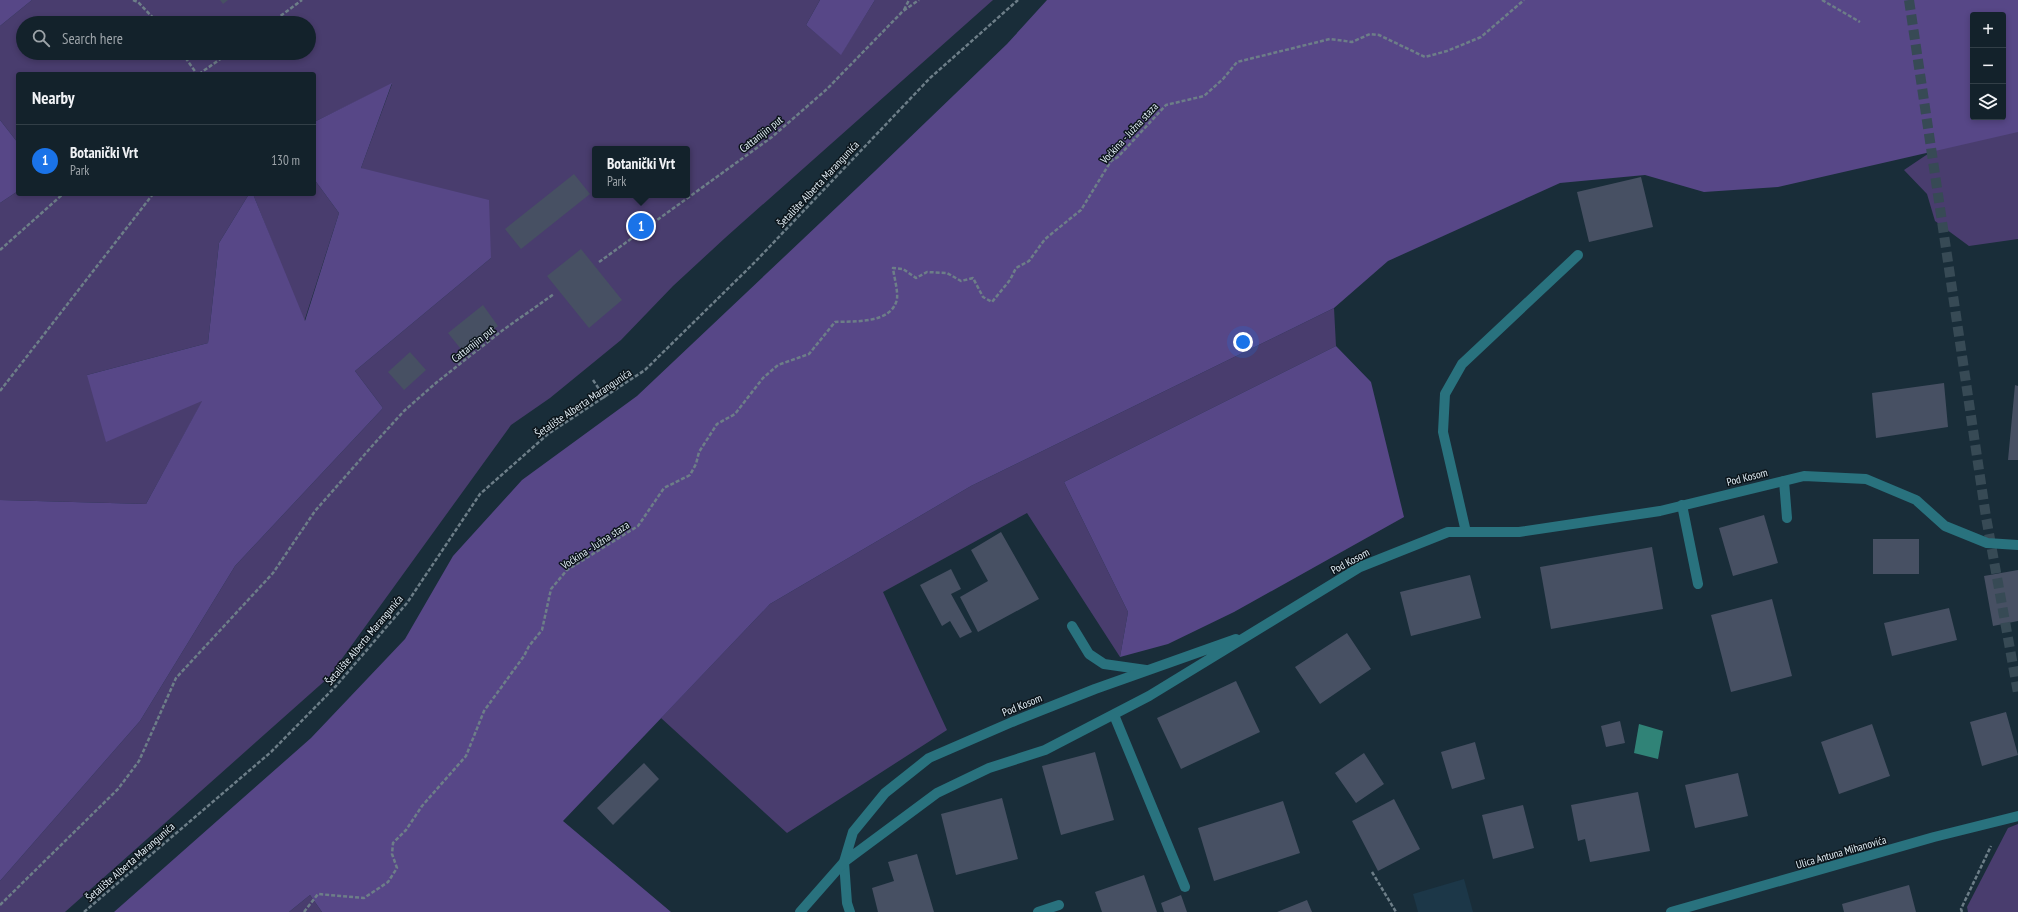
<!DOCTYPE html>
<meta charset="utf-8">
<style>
:root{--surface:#13222b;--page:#1c2a33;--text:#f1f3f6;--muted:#9da4a9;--line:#323f47;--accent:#1a73e8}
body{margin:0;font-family:"PT Sans Narrow",sans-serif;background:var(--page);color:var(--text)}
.controls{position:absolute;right:12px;top:12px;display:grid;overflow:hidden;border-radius:4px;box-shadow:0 2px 6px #0003}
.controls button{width:36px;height:36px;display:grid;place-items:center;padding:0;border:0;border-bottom:1px solid var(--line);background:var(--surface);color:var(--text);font:20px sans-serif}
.you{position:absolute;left:1243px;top:342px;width:14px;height:14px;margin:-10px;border:3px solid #fff;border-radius:50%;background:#1a73e8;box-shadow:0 0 0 6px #1a73e833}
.badge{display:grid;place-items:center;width:26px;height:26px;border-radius:50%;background:var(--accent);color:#fff;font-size:13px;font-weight:700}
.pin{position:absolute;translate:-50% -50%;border:2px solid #fff;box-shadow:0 1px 4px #0006}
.popup{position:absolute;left:592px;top:146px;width:98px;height:52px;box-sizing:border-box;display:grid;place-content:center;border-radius:4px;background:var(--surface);filter:drop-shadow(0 1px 3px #0005);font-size:13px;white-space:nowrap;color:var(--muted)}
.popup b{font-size:15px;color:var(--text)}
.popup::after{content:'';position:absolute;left:50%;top:100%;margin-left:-8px;border:8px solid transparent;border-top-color:var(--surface)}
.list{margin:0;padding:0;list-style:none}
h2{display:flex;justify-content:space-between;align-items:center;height:52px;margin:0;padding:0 16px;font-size:17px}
h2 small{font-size:13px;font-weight:400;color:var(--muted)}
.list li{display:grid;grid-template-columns:26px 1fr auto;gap:12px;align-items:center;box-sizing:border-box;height:72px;padding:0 16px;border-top:1px solid var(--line)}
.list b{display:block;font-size:15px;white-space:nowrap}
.list p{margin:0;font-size:13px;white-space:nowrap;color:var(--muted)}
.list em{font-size:13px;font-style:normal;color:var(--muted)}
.icon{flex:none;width:22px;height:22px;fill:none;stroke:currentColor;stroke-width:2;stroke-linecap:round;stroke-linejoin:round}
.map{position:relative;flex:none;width:2018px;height:912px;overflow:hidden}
.search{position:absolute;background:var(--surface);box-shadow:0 2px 6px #0003;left:16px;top:16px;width:300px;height:44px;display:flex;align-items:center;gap:10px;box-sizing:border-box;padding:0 14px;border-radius:22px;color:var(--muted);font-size:15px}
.panel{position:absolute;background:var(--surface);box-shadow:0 2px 6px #0003;left:16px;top:72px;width:300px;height:124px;border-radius:4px}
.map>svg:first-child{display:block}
.built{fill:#1c3748}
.green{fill:#493d6e;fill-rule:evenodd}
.forest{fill:#574787;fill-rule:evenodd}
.water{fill:#308377}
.building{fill:#475063}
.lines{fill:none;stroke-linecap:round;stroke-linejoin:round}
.secondary-tunnel{stroke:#374a55;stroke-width:10;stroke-dasharray:10 5;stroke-linecap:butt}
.path{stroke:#6d7e88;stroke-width:2.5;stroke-dasharray:4 2;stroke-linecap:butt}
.lane{stroke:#29727e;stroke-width:10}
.street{stroke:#29727e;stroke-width:10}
.labels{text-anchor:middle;stroke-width:3;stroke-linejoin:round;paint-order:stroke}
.street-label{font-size:11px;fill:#e2eef6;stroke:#0b141a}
</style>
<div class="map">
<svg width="2018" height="912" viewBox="0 0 2018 912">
<rect width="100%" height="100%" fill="#192d39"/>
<path class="built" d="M1464 879 1473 912H1418L1413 894Z"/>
<path class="green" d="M32 0H820L806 25 841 54 875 0H993L725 238 673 286 621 340 550 398 511 425 328 678 65 912H0V881L140 721 235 566 383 408 355 371 491 258 361 168 392 84 314 122V74H18V143L0 120V26ZM23 23H309V53H23ZM595 149H687V195H595Z
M2018 123V239L1969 246 1935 221 1927 194 1904 170 1947 141Z
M314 179 339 213 304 322 253 194H314Z
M18 191V194H249L219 243 208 343 87 375 203 400 146 504 0 500V203Z
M1334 308 1336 346 1064 482 1128 612 1120 657 1027 513 883 592 947 730 787 833 661 718 770 604 971 486Z
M2018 824V912H1968L1967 907 2008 828Z
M310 895 322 912H289Z"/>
<path class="forest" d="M0 0H32L0 26Z
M820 0H875L841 55 806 25Z
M1047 0H2018V132L1778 187 1704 192 1645 175 1560 183 1388 261 1334 308 971 486 770 604 563 821 671 912H322L310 895 289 912H114L311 738 405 639 453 556 522 480 637 396 875 171 1007 44ZM1973 15H2003V117H1973Z
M392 83 361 168 489 200 491 258 355 371 383 408 235 566 140 721 0 881V500L146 504 202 401 106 442 87 375 208 343 219 243 249 194H253L305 321 339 213 314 179V122Z
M0 120 18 143V191L0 203Z
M1336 346 1371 382 1404 517 1234 612 1168 644 1120 657 1128 612 1064 482Z"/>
<path class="water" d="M1639 724 1663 731 1658 759 1634 753Z"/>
<path class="building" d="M220 0H228L223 4Z
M574 174 590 194 521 249 505 229Z
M1641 177 1653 227 1589 242 1577 192Z
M581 249 622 300 589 328 547 276Z
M483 305 498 326 464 353 448 333Z
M410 352 426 370 404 390 388 372Z
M1944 383 1948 427 1876 438 1872 393Z
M2015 385 2018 386V460H2008Z
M1764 515 1778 563 1733 576 1719 528Z
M1001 532 1039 599 978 632 960 597 988 581 971 550Z
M1873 539H1919V574H1873Z
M1652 547 1663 609 1551 629 1540 567Z
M951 569 961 589 951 594 972 632 960 638 950 621 942 626 920 585Z
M2018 570V621L1993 626 1984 576Z
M1470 575 1481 618 1411 636 1400 592Z
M1772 599 1792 676 1731 692 1711 615Z
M1949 608 1957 640 1892 656 1884 623Z
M1347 633 1371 669 1320 704 1295 667Z
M1236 681 1260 732 1181 769 1157 718Z
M2006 712 2018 755 1982 766 1970 722Z
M1620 721 1625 743 1606 747 1601 726Z
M1872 724 1890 776 1839 794 1821 742Z
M1475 742 1485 779 1452 789 1441 752Z
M1095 752 1114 820 1061 835 1042 766Z
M1364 753 1384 784 1356 803 1335 773Z
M644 763 659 779 613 825 597 808Z
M1738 773 1748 816 1695 828 1685 785Z
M1638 792 1650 851 1590 862 1585 839 1578 841 1571 805Z
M1002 798 1018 859 956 875 941 814Z
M1394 799 1420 849 1378 871 1352 821Z
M1283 801 1300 853 1214 881 1198 828Z
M1523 805 1534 848 1493 859 1482 815Z
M917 854 934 912H878L872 888 894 881 888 862Z
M1144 875 1157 912H1102L1095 892Z
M1909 885 1916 912H1844L1842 904Z
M1181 895 1187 912H1164L1161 903Z
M1307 900 1312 912H1277Z"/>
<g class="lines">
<path class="secondary-tunnel" d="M1909 0 1986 517 2018 693"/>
<path class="path" d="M133 0 138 2 158 23
M1822 0 1860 22
M904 10 909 0
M271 23 302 0
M182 53 197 74
M199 74 229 53
M0 250 63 194
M599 262 772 137 827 89 903 11 919 0
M593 380 605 398
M0 391 153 194
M1372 872 1396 912
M0 905 118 789 139 761 176 678 273 573 315 511 373 445 404 411 437 382 503 330 554 294
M84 912 271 752 336 686 407 603 480 494 548 434 645 370 755 262 930 78 1018 0
M304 912 318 894 364 898 388 882 397 868 392 854 393 843 406 830 422 806 466 756 484 711 524 656 529 646 542 630 551 589 567 570 638 526 664 488 690 475 696 464 699 452 717 424 735 414 763 378 778 365 809 354 835 322C854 321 892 324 897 299 898 290 894 277 893 268L903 269 916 278 927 272 947 273 961 281 973 278 983 297 992 302 1010 280 1016 268 1029 261 1045 239 1081 210 1111 161 1118 157 1166 105 1204 96 1223 79 1237 62 1330 39 1352 42 1370 34 1379 35 1425 57 1447 51 1481 37 1524 0
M1962 912 1961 909 1991 846"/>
<path class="lane" d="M1784 481 1787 518
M1682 505 1698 584
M1466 532 1443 432 1445 394 1462 364 1578 255
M1072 626 1089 654 1104 664 1146 670
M844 862 847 903 850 912
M1038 912 1059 905"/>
<path class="street" d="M1114 715 1185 887
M844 862 853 832 885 793 929 758 1012 722 1095 689 1236 639
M800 912 844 862 937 793 989 768 1045 750 1149 696 1360 567 1448 532H1519L1660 511 1804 476 1866 479 1916 500 1945 526 1987 543 2018 545
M1671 912 1934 837 2018 816"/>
</g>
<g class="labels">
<g class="street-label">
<text transform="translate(1129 133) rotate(-47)" y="4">Voćkina - Južna staza</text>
<text transform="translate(761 134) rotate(-38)" y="4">Cattanijin put</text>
<text transform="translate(818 184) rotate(-47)" y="4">Šetalište Alberta Marangunića</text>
<text transform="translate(473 344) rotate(-38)" y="4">Cattanijin put</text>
<text transform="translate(583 403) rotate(-34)" y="4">Šetalište Alberta Marangunića</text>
<text transform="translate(1747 477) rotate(-14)" y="4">Pod Kosom</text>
<text transform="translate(595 545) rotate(-33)" y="4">Voćkina - Južna staza</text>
<text transform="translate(1350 561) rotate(-28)" y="4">Pod Kosom</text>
<text transform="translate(364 640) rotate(-50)" y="4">Šetalište Alberta Marangunića</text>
<text transform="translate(1022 705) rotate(-22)" y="4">Pod Kosom</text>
<text transform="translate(1841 852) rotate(-16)" y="4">Ulica Antuna Mihanovića</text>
<text transform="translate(130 862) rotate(-41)" y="4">Šetalište Alberta Marangunića</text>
</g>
</g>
</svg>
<div class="controls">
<button>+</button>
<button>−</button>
<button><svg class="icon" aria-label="layers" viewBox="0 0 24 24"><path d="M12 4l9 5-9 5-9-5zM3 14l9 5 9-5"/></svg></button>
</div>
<div class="you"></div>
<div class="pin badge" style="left:641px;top:226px">1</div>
<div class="popup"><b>Botanički Vrt</b>Park</div>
<div class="search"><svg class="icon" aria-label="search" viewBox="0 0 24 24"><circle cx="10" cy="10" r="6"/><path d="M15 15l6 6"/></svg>Search here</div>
<section class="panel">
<h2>Nearby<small></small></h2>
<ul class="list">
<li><span class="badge">1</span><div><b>Botanički Vrt</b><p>Park</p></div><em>130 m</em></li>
</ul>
</section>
</div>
